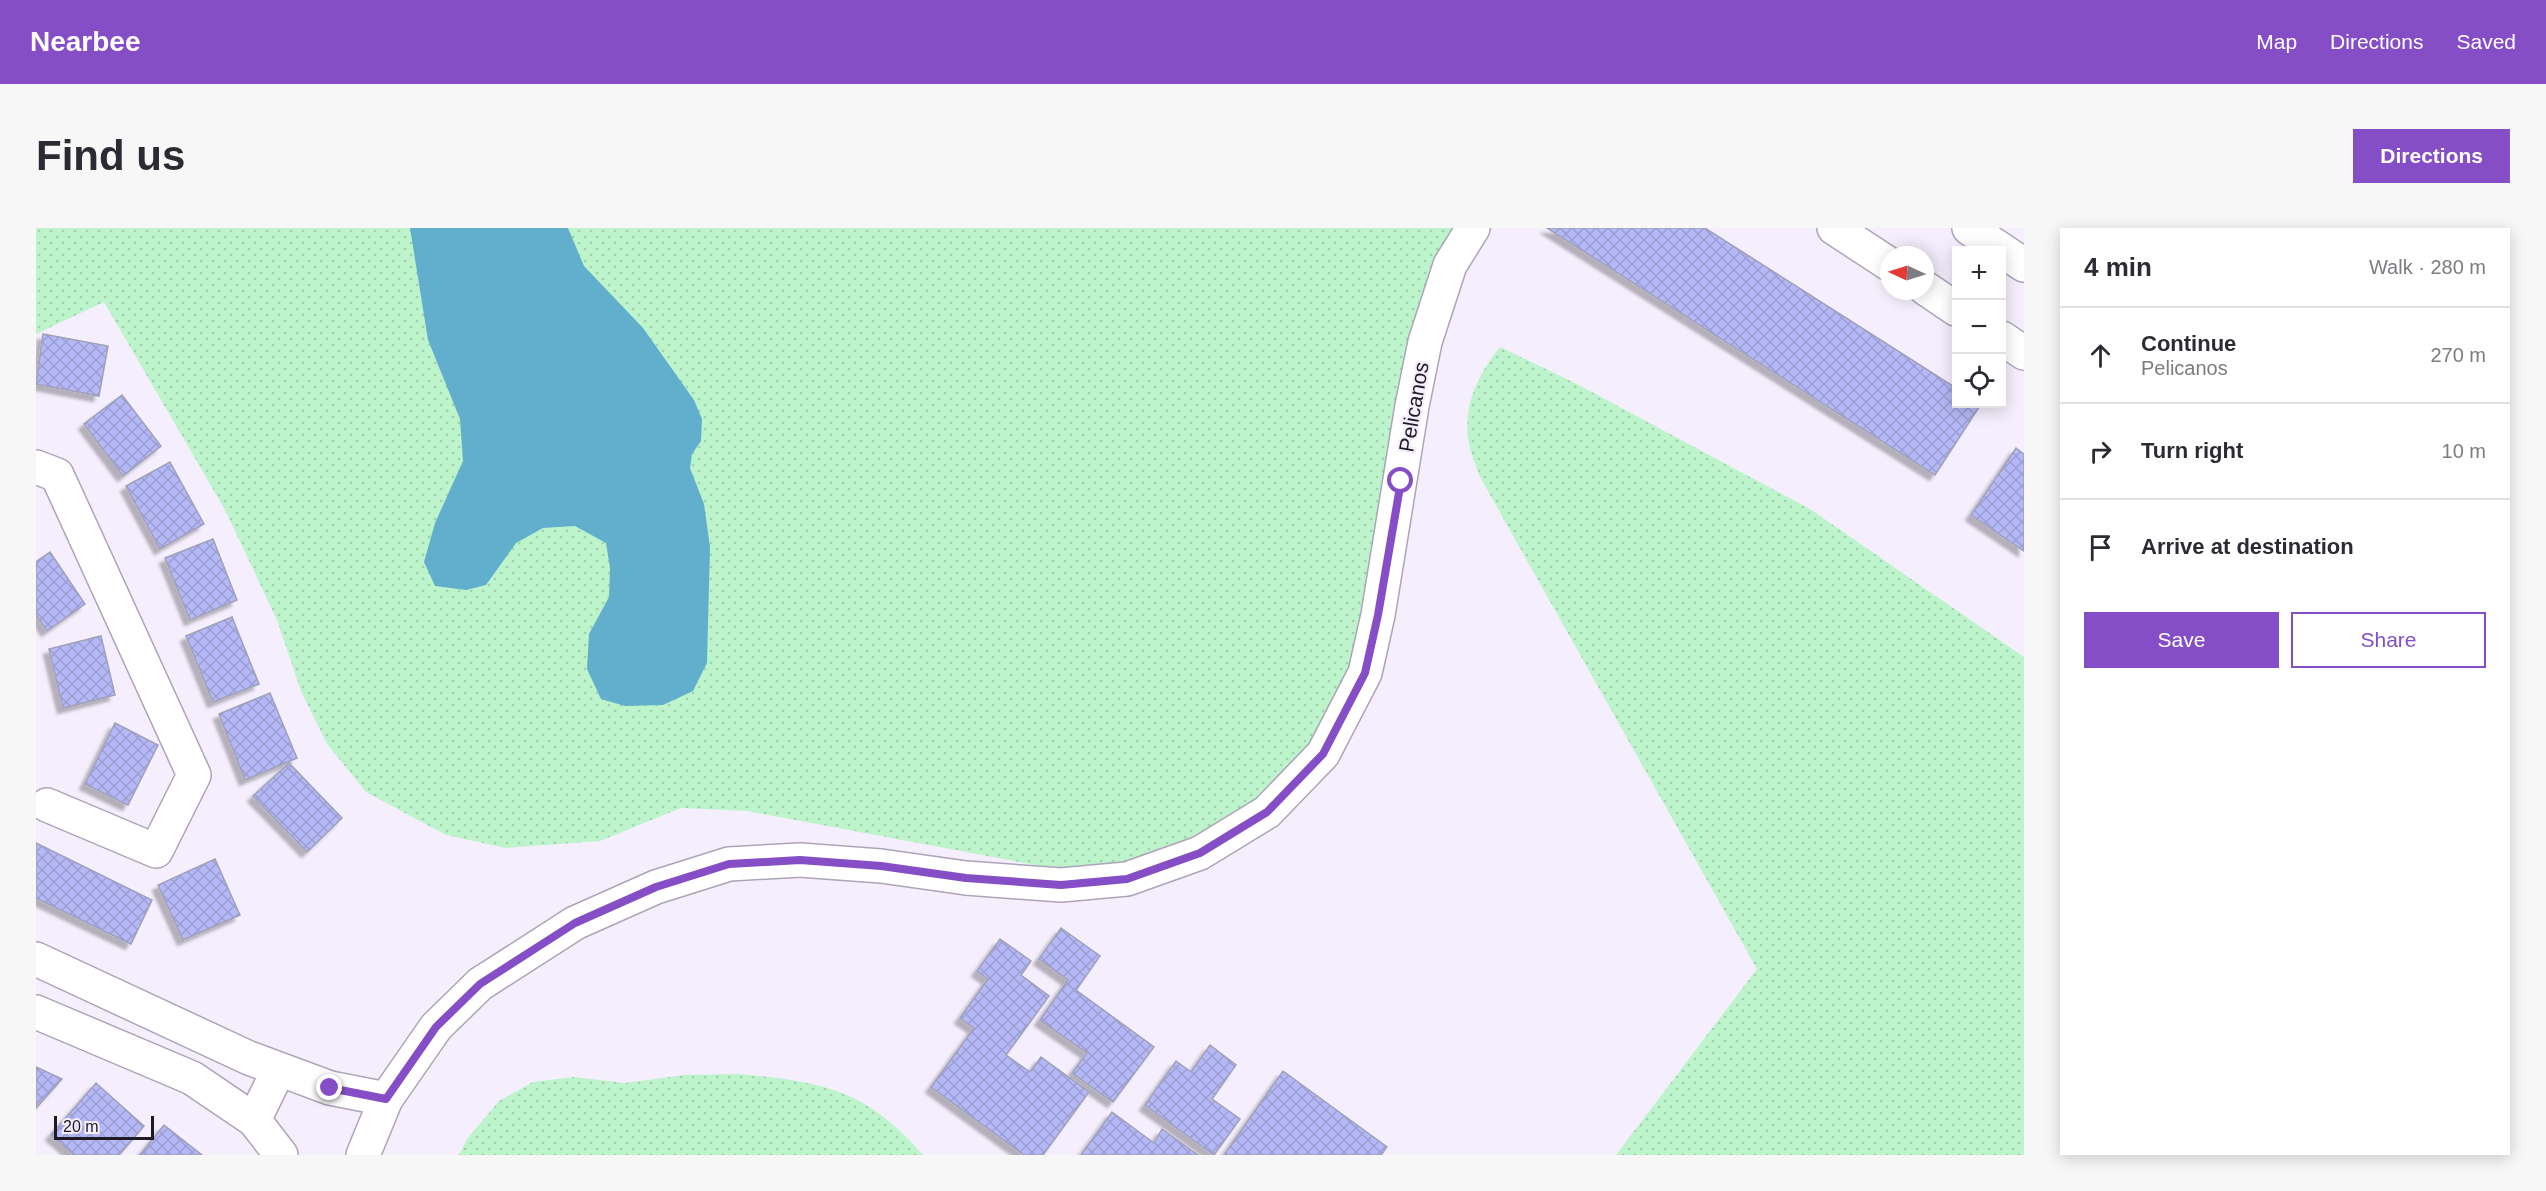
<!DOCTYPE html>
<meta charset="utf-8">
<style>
:root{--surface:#fff;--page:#f7f7f7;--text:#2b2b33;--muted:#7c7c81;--line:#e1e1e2;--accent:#854ec6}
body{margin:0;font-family:Helvetica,sans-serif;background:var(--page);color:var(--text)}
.controls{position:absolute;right:18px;top:18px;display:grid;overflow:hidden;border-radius:0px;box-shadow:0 3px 15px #0003}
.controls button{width:54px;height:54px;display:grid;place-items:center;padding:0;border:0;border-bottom:2px solid var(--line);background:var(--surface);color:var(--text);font:30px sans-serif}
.compass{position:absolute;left:1844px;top:18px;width:54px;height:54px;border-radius:50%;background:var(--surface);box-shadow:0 3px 15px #0003;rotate:274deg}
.scale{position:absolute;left:18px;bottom:15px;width:100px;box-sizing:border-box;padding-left:6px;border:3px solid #1d1a21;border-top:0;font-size:16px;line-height:21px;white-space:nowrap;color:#1d1a21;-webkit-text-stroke:4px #f5effd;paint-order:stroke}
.stop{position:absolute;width:18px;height:18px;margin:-14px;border:4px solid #854ec6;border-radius:50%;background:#fff}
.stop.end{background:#854ec6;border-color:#fff;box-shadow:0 2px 6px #0008}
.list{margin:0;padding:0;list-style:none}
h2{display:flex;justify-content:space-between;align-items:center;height:78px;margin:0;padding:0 24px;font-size:26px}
h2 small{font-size:20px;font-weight:400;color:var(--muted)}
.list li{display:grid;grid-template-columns:39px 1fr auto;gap:18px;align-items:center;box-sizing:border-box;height:96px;padding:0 24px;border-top:2px solid var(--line)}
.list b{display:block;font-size:22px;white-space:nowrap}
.list p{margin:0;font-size:20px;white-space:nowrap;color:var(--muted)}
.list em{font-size:20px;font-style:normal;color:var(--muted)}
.actions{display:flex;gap:12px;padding:18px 24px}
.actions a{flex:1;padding:14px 0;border:2px solid var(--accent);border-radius:0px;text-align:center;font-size:21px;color:var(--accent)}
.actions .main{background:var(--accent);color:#fff}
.icon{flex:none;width:33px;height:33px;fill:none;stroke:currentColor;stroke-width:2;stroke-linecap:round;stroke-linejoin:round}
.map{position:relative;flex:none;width:1988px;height:927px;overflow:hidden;border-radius:0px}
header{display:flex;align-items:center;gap:36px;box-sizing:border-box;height:84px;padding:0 30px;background:var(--accent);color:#fff}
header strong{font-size:28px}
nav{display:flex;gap:33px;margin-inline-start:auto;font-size:21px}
.intro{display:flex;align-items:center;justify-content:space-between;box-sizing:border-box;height:144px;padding:0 36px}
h1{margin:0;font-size:42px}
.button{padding:15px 27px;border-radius:0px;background:var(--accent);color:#fff;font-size:21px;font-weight:700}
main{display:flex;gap:36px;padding:0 36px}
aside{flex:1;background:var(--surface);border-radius:0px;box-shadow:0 3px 15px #0003}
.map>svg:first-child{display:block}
.grass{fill:url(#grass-dots)}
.water{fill:#62afcd}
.building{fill:url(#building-cross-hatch);stroke:#9fa1b7;stroke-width:1.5;filter:url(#shadow)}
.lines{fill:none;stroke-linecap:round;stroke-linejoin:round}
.minor-casing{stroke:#ada4b9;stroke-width:36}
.minor{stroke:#fff;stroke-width:33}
.route{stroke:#854ec6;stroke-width:8}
.labels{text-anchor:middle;stroke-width:5;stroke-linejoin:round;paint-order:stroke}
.street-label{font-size:21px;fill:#1d1a21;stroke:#f5effd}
</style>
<header>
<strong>Nearbee</strong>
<nav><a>Map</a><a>Directions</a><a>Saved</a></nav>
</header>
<div class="intro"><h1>Find us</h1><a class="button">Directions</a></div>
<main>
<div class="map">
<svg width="1988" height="927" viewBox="0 0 1988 927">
<defs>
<pattern id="grass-dots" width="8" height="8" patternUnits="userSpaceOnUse" patternTransform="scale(1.5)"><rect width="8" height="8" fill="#bdf4cb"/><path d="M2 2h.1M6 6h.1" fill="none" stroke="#a2d1ae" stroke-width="1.8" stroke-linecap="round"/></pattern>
<pattern id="building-cross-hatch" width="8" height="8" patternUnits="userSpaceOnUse" patternTransform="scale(1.5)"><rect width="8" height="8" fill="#b5b8f6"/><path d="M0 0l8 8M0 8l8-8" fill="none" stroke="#9b9ed3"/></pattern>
<filter id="shadow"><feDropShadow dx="-5.5" dy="5.5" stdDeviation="1.5" flood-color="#0004"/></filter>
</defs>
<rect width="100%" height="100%" fill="#f5effd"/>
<path class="grass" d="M0 0H1432L1325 419 1272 521 1190 602 1100 641 1004 638 711 583 645 580 564 613 470 620 410 607 330 564 291 516 265 463 241 392 188 280 68 74 0 106Z
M1464 119 1539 155 1774 281 1988 429V927H1580L1721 741 1444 249C1440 237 1433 222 1432 209 1428 175 1443 145 1464 119Z
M704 846C787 854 830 861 887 927H423L431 911 463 873 497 854 538 849 589 855 648 847Z"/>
<path class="water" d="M374 0H532L548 38 607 100 658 172 666 191 665 213 656 226 654 240 668 276 674 319 671 435 657 463 627 477 589 478 565 471 551 441 553 406 573 369 574 340 570 315 539 298 507 300 480 315 450 357 430 362 399 358 388 334 399 295 427 233 424 191 392 112Z"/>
<path class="building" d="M1511 0H1669L1920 160V176H1945L1899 247Z
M7 106 72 118 63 168 0 156Z
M86 167 125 218 87 248 48 196Z
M1980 220 1988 226V323L1935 287Z
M134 234 168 296 124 321 90 258Z
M177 311 201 372 154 392 129 330Z
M14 324 49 376 11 403 0 387V334Z
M196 389 223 456 177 474 150 408Z
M65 408 79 467 27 480 13 421Z
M234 465 261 530 209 552 183 486Z
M79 495 122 517 92 577 49 556Z
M253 535 306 590 271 624 217 568Z
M0 615 116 672 95 716 0 670Z
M179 631 204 687 147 712 122 657Z
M1025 700 1064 728 1040 762 1118 819 1077 874 1036 845 1051 825 1004 792 1032 752 1003 731Z
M964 711 995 733 985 747 1013 768 970 827 994 844 1005 829 1053 864 1007 927H988L895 859 938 800 924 790 952 751 941 743Z
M1174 817 1200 837 1176 871 1204 891 1178 927 1109 877 1140 833 1155 844Z
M0 839 26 851 0 880Z
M1247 843 1351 919 1345 927H1188Z
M60 855 108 898 83 927H38L15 907Z
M1076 884 1118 915 1126 901 1162 927H1045Z
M128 897 166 927H104Z"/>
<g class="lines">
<g class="minor-casing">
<path id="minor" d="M1798 0 1853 36
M1933 0 1988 37
M1889 60 1920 81
M1966 110 1988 125
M0 239 21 247 158 547 120 623 11 577
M0 731 213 830 294 860 350 871
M0 784 156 850 218 892 245 927
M218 892 243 841
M327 927 350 871 400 799 444 756 539 695 620 659 693 636 764 632 845 638 930 650 1025 657 1091 651 1164 625 1231 584 1287 526 1329 445 1342 387 1376 178 1389 114 1414 37 1437 0"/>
</g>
<use href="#minor" class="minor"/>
</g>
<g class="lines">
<path class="route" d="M294 860 350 871 400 799 444 756 539 695 620 659 693 636 764 632 845 638 930 650 1025 657 1091 651 1164 625 1231 584 1287 526 1329 445 1342 387 1365 253"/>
</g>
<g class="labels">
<g class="street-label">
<text transform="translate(1378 179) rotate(-80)" y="7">Pelicanos</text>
</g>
</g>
</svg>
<div class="controls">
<button>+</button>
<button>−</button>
<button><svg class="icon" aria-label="locate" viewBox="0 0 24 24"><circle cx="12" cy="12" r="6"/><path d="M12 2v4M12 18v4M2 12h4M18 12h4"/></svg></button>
</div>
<svg class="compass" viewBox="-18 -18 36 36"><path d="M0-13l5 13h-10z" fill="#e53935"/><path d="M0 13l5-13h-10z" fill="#7c7c81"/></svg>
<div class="scale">20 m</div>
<div class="stop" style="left:1365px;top:253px"></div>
<div class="stop end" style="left:294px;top:860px"></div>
</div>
<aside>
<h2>4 min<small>Walk · 280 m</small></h2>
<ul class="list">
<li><svg class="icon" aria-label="ahead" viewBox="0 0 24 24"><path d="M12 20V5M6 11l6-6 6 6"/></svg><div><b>Continue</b><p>Pelicanos</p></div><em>270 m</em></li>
<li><svg class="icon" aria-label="right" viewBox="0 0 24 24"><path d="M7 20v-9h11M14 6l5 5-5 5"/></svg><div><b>Turn right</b></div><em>10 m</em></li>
<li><svg class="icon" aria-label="arrive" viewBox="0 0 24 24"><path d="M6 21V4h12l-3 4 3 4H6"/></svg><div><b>Arrive at destination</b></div></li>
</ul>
<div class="actions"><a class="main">Save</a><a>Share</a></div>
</aside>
</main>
